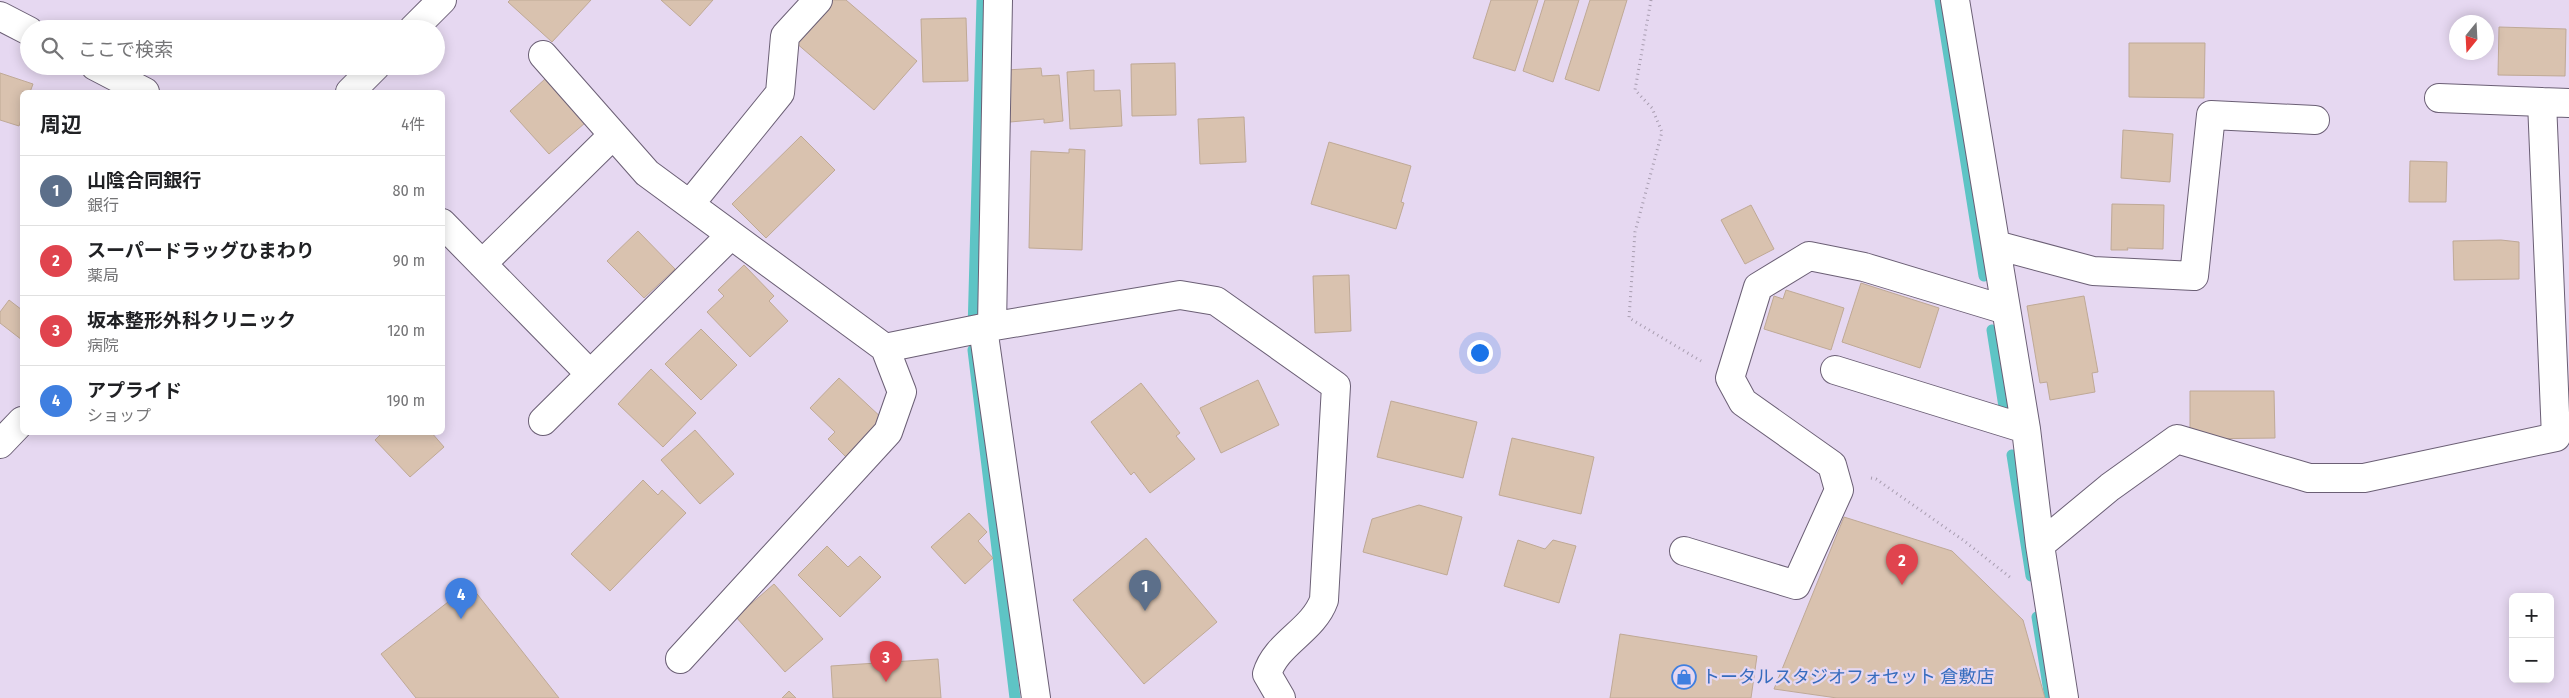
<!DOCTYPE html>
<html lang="ja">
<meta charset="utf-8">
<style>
:root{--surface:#fff;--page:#f2f2f2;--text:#202124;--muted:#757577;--line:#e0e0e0;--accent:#736734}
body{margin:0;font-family:"Fira Sans Condensed","Noto Sans JP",sans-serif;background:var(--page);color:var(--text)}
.controls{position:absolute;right:15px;bottom:15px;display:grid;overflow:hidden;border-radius:8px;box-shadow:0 2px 12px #0003}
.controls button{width:45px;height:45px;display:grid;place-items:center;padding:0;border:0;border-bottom:1px solid var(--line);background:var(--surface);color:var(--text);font:25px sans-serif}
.compass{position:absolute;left:2449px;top:15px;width:45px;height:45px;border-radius:50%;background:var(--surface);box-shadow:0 2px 12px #0003;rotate:198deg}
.you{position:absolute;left:1479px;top:352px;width:18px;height:18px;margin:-12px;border:4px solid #fff;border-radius:50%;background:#1a73e8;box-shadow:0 0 0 8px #1a73e833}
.badge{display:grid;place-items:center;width:32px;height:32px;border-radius:50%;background:var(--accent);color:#fff;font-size:16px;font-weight:700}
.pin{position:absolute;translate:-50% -41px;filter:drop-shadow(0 1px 2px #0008)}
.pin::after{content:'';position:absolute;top:26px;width:18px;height:15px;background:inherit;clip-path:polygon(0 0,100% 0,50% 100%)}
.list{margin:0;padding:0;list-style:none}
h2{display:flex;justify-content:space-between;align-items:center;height:65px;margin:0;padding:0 20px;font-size:21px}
h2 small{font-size:16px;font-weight:400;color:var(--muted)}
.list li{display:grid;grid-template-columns:32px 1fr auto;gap:15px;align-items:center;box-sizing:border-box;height:70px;padding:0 20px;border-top:1px solid var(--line)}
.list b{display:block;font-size:19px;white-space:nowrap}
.list p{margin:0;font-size:16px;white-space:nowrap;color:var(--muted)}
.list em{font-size:16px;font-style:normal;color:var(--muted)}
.icon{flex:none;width:28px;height:28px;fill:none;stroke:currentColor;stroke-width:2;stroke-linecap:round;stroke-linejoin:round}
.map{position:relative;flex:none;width:2569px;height:698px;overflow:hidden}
.search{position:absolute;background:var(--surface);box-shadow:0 2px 12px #0003;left:20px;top:20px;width:425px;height:55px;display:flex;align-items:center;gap:12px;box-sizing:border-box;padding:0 18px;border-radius:28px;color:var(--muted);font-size:19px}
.panel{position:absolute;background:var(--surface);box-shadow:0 2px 12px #0003;left:20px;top:90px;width:425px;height:345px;border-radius:8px}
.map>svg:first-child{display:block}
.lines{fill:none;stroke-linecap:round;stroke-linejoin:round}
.stream{stroke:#5ec4c5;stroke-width:11}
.building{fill:#d9c2af;stroke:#bfa996}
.minor-casing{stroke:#6b5f75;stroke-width:30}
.secondary-casing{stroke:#6b5f75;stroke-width:30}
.path{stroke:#a89db0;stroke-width:3;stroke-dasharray:1 4;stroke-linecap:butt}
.minor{stroke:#fff;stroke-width:28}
.secondary{stroke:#fff;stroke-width:28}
.labels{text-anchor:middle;stroke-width:4.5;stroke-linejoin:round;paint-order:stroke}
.shop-label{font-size:18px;fill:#366cbe;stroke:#e6d8f1;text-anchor:start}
</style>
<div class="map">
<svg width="2569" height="698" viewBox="0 0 2569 698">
<rect width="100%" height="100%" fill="#e6d8f1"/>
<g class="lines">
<path class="stream" d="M1940 0 1984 276
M1992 330 2004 407
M973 331 982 0
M973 350 1015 698
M2012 455 2031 576
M2037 617 2050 698"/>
</g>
<path class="building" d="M510 0H591L552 42 508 2Z
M661 0H713L690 26Z
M831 0H846L917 61 874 110 795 42Z
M1491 0H1538L1515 71 1473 58Z
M1545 0H1579L1553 82 1523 71Z
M1590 0H1627L1599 91 1565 79Z
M966 18 968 81 923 82 921 19Z
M2499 27 2566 29 2565 76 2498 75Z
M2129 43H2205L2204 98 2129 97Z
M1175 63 1176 115 1132 116 1131 64Z
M1041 68 1042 76 1059 75 1063 121 1044 123V119L1010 122 1006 70Z
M1094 70V91L1120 90 1122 126 1070 129 1067 72Z
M0 73 33 84 30 92H22V116L19 126 0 120Z
M545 79 585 123 549 154 510 111Z
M1244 117 1246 162 1200 164 1198 119Z
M2123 130 2173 134 2170 182 2121 178Z
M801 136 835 170 766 238 732 204Z
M1329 142 1411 166 1401 202 1404 203 1396 229 1311 204Z
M1069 149 1085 150 1082 250 1029 248 1031 151 1069 153Z
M2410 161 2447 162 2446 202H2409Z
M2112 204 2164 205 2163 249 2127 248 2128 250H2111Z
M1751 205 1774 249 1745 264 1721 220Z
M638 231 675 269 644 298 607 261Z
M2501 240 2519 242V279L2454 280 2453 241Z
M744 265 774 296 769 301 788 321 750 357 707 312 724 296 718 290Z
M1349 275 1351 331 1315 333 1313 276Z
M1861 283 1939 308 1920 368 1842 342Z
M1786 290 1844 308 1831 350 1764 329 1774 296 1783 299Z
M2084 296 2098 372 2092 373 2095 392 2050 400 2047 382 2040 383 2027 306Z
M9 300 22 310V340L0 323V312Z
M701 329 737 365 701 400 665 364Z
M651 369 696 413 663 447 618 404Z
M839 378 884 420 847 458 828 439 835 432 810 408Z
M1258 380 1279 425 1221 453 1200 408Z
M1141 383 1180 433 1176 436 1195 459 1150 493 1134 472 1131 475 1091 422Z
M2190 391H2274L2275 438 2190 439Z
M1391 401 1477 422 1463 478 1377 457Z
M695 430 734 474 700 504 661 460Z
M383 432H431L444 447 410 477 375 440Z
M1512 438 1594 457 1581 514 1499 495Z
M643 480 658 495 662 490 686 513 610 591 571 554Z
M1419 505 1462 517 1447 575 1363 552 1372 519Z
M969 513 987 532 978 541 993 558 965 584 931 547Z
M1844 517 1952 551 2023 620 2045 698H1837L1774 689Z
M1146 538 1217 622 1144 684 1073 600Z
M1518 540 1545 549 1553 540 1576 546 1559 603 1504 586Z
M827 546 848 567 860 556 881 577 840 617 798 575Z
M774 584 823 639 785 672 736 617Z
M470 585 559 698H416L381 654Z
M1620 634 1757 656 1751 698H1610Z
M938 659 941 698H833L831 666Z
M789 691 796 698H782Z"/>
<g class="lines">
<g class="minor-casing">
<path id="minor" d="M1955 0 2026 429 2040 545 2064 698
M0 16 29 31
M543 55 647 173 885 348 983 328 1180 295 1216 301 1336 386 1324 600C1313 631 1276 643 1267 674L1281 698
M95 66 145 92
M2439 98 2542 102
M690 204 780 93 785 36 818 0
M442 223 590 374
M1996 245 2093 271 2194 276 2211 115 2315 120
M482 264 613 135
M992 326 998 0
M983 328 1036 698
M1835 370 2026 429
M543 421 731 235
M2040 545 2110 487 2177 439 2309 478H2364L2556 437 2542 102 2569 103
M1684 551 1796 585 1839 490 1832 465 1743 402 1730 378 1758 287 1809 256 1864 267 2006 310
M680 659 888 432 902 392 885 348"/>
</g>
<g class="secondary-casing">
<path id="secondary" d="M413 29 442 0
M350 92 376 66
M0 444 22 421"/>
</g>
<path class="path" d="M1651 0 1635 90 1652 108 1662 132 1635 232 1629 318 1701 361
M1871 478 1876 479 1963 540 2011 578"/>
<use href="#minor" class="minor"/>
<use href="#secondary" class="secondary"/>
</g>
<defs>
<g id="shop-ring" transform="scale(1.25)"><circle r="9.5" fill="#e6d8f1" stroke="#3f7fe0" stroke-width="1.5"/><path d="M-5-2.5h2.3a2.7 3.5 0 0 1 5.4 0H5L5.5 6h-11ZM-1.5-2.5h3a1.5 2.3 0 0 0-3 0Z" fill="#3f7fe0"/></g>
</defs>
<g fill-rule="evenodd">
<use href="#shop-ring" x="1684" y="677"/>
</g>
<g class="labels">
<g class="shop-label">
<text x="1702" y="683">トータルスタジオフォセット 倉敷店</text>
</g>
</g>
</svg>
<div class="controls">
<button>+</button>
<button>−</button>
</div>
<svg class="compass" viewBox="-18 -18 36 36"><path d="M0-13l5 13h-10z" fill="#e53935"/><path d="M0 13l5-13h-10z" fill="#757577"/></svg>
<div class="you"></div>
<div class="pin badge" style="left:1145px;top:611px;background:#5c6f8a">1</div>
<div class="pin badge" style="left:1902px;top:585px;background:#e0444e">2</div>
<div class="pin badge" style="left:886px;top:682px;background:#e0444e">3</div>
<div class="pin badge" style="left:461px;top:619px;background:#3f7fe0">4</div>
<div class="search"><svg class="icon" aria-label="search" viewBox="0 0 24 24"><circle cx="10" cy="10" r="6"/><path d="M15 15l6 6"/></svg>ここで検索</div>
<section class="panel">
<h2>周辺<small>4件</small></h2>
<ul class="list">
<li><span class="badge" style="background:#5c6f8a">1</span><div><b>山陰合同銀行</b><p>銀行</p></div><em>80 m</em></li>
<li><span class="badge" style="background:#e0444e">2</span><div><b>スーパードラッグひまわり</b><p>薬局</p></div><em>90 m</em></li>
<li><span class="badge" style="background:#e0444e">3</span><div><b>坂本整形外科クリニック</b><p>病院</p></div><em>120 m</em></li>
<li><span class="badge" style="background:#3f7fe0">4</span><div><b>アプライド</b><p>ショップ</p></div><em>190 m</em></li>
</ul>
</section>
</div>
